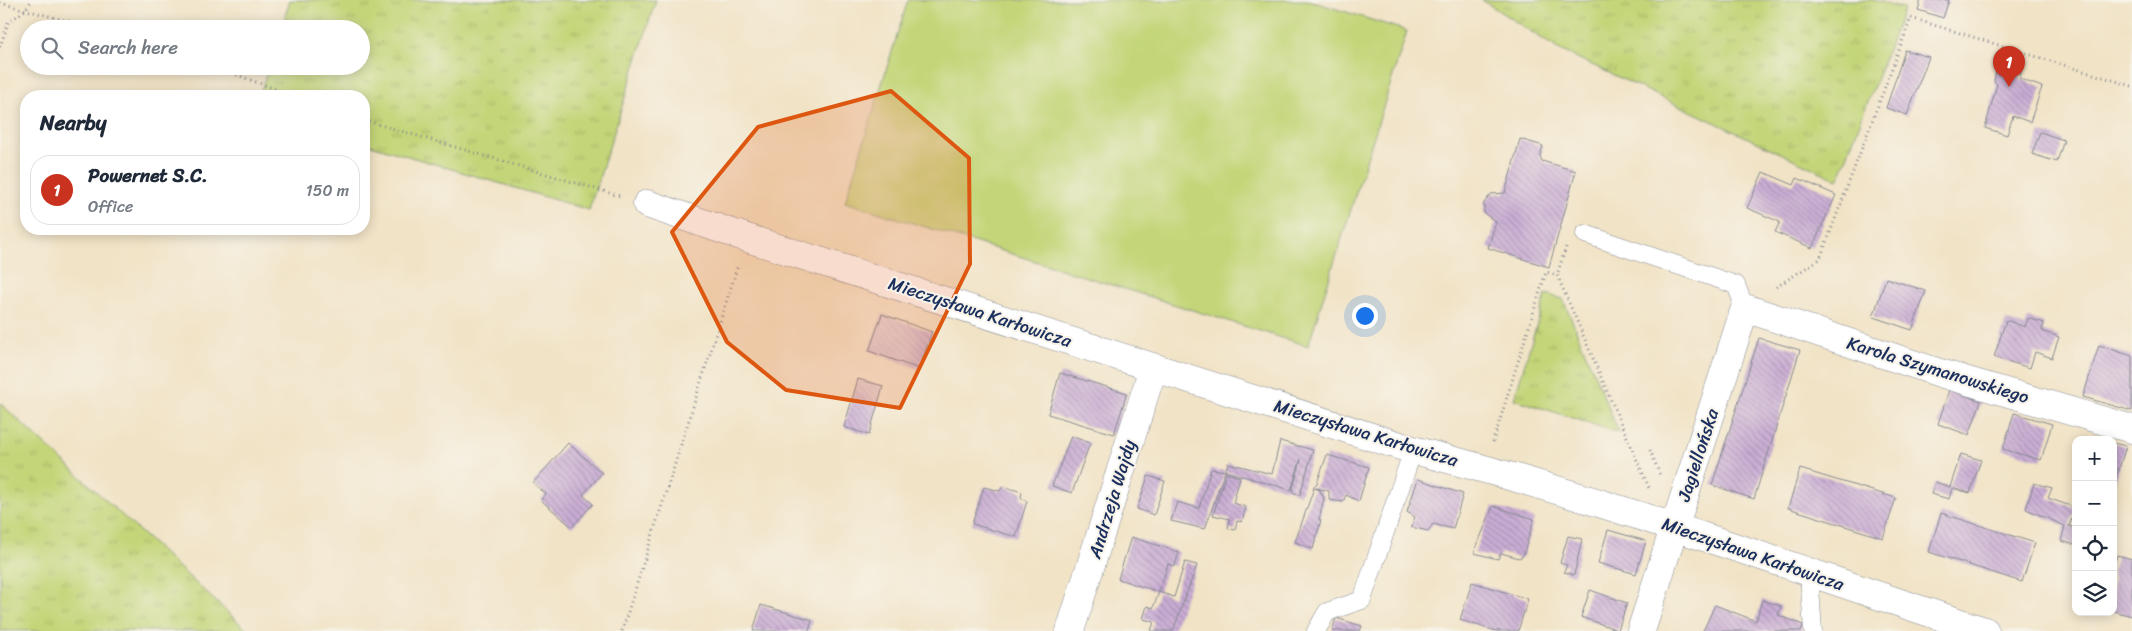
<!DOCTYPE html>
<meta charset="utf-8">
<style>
:root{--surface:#fff;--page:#f6f6f7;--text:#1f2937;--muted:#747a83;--line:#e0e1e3;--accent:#c8321e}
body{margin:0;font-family:Sriracha,sans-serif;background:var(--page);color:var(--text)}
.controls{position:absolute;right:15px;bottom:15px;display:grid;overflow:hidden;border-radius:10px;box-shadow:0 2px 12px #0003}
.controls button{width:45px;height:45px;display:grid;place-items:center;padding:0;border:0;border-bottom:1px solid var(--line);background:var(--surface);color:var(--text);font:25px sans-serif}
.you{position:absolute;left:1364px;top:315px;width:18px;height:18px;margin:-12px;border:4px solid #fff;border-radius:50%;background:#1a73e8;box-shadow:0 0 0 8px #1a73e833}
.badge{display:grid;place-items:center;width:32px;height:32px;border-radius:50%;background:var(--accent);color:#fff;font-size:16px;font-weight:700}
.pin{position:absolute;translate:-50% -41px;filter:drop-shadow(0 1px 2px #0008)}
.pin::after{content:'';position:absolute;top:26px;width:18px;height:15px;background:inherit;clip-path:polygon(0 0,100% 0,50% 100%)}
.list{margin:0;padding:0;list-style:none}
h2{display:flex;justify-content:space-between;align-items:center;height:65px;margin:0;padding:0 20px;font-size:21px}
h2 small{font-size:16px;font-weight:400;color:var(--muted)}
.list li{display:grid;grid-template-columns:32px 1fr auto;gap:15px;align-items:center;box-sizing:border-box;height:70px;margin:0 10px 10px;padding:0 10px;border:1px solid var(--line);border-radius:20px}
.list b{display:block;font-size:19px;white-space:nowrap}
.list p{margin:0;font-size:16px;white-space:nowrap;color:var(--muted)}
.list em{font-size:16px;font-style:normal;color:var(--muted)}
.icon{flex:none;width:28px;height:28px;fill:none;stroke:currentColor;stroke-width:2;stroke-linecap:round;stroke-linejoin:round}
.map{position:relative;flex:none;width:2132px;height:631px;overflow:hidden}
.search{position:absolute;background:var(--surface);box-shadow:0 2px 12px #0003;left:20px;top:20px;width:350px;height:55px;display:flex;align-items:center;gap:12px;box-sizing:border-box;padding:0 18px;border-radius:28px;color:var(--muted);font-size:19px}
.panel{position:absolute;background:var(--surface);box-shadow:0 2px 12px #0003;left:20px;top:90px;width:350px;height:145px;border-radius:20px}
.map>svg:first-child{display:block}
.grass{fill:url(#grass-tufts);stroke:#6f826b}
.pitch{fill:#c3d578;stroke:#6f826b}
.building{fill:url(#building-back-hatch)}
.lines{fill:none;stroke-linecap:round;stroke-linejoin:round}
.service-casing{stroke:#868992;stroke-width:19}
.minor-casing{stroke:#868992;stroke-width:29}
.path{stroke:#868992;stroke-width:3;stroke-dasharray:1 4;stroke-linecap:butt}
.service{stroke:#fff;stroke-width:18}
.minor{stroke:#fff;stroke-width:28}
.marked{fill:#de5710;fill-opacity:0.2;stroke:#de5710;stroke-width:4;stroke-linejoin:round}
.labels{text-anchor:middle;stroke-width:4;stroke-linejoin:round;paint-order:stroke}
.street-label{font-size:18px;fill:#1b2f5e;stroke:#f7f3e8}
</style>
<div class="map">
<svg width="2132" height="631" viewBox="0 0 2132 631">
<defs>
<pattern id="grass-tufts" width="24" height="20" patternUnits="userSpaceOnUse" patternTransform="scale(1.25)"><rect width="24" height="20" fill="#c3d578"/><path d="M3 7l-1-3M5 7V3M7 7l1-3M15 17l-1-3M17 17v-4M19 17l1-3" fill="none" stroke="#a7b76a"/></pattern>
<pattern id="building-back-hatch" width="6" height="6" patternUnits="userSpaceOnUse" patternTransform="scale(1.25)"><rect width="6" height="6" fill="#caadd4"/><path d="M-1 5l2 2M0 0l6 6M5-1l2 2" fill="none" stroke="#a38daf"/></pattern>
</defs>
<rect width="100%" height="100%" fill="#f7f3e8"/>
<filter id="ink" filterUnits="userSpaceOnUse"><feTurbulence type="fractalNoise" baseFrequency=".02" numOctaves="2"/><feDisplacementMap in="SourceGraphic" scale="10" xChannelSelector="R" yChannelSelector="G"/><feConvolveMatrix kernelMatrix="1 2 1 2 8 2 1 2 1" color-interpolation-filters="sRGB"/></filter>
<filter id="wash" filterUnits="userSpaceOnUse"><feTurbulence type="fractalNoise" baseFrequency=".0096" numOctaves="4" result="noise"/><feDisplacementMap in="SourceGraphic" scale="20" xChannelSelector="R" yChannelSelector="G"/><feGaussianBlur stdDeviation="1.12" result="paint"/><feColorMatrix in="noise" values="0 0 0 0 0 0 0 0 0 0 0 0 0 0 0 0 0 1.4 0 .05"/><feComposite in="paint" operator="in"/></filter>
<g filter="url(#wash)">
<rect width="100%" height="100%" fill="#f1e3c6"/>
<path class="grass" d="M290 0H656L589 210 364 143V96H259L269 66H361V29H281Z
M1482 0H1874L1904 8 1838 180 1558 49Z
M1546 294 1563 299 1619 433 1514 399Z
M0 403 248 631H0Z"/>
<path class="pitch" d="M908 0H1308L1407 31 1308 346 845 202Z"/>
<g id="blocks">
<path class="building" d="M1921 0H1949L1943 18 1918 10Z
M1905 50 1929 57 1907 115 1886 108Z
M1997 65 2021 72 2020 79 2042 87 2030 122 2013 116 2007 135 1985 128 1997 84 1994 81Z
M2040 132 2064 140 2057 162 2032 154Z
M1520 139 1543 146 1540 156 1542 161 1576 171 1549 267 1488 248 1496 222 1484 213V203L1491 194 1505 193Z
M1763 172 1794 185 1797 178 1836 195 1812 248 1775 232 1780 222 1747 208Z
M1886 278 1926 291 1912 330 1873 317Z
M882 314 932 332 919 369 869 351Z
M2028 318 2044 323 2042 331 2059 337 2052 358 2035 352 2030 368 1994 357 2006 320 2025 327Z
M1759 338 1800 350 1754 499 1712 485Z
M2099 345 2132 356V411L2083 397Z
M1060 373 1127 393 1114 434 1048 414Z
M858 379 883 386 869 435 844 427Z
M1949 390 1981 401 1969 435 1938 424Z
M2014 413 2052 424 2041 460 2003 449Z
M1071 436 1090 443 1072 493 1052 486Z
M1280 441 1313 450 1300 495 1292 492 1301 459 1291 490 1225 471 1228 463 1272 474Z
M568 443 602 473 583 495 593 504 572 527 541 500 546 494 533 483Z
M2113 443 2126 446 2114 485H2113Z
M1961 454 1981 460 1970 493 1952 488 1949 499 1931 494 1935 482 1950 487Z
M1327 455 1369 467 1359 501 1346 495 1343 502 1329 500V491L1313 487 1317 483Z
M1211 469 1225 471 1205 529 1171 521 1177 502 1199 508Z
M1800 469 1896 498 1883 538 1788 508Z
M1226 473 1240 477 1233 503 1246 507 1242 522 1237 521 1235 530 1228 528 1230 519 1213 515Z
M1148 476 1165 481 1154 515 1137 509Z
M1418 479 1463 494 1453 529 1433 524 1428 531 1411 527 1415 517 1407 512Z
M2034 483 2052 488 2048 498 2076 508 2069 526 2076 528V545L2061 541 2065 526 2026 509Z
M1003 486 1022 492 1021 498 1027 501 1016 537 972 524 984 487 1000 491Z
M1314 488 1320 490 1324 498 1319 520H1321L1313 549 1295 542Z
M1493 506 1534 519 1523 556 1519 558 1501 553 1498 559 1474 553Z
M1941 513 2035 543 2022 582 1929 552Z
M1608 530 1646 541 1636 574 1598 563Z
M1568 536 1582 539 1574 575 1564 572 1567 565 1560 563Z
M1131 537 1179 552 1175 566 1168 564 1159 592 1118 579Z
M2117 555 2132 559V616L2113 611V569Z
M1185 562 1197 565 1173 631H1151L1154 622 1143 619 1147 606 1153 608 1159 592 1174 597Z
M1472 582 1528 599 1518 631H1496L1460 620Z
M1590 590 1627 603 1618 630 1581 617Z
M1762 600 1781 606 1778 615 1803 625 1801 631H1703L1715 605 1756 621Z
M761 605 812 620 809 631H753Z
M1336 618 1362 626 1360 631H1332Z"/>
</g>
</g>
<g filter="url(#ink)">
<use href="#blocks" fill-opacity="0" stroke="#868992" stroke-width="1"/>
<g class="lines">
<g class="service-casing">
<path id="service" d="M1585 234 1736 285 1745 308
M1809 573 1813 631
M1316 631 1327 612 1362 600 1413 450"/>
</g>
<g class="minor-casing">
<path id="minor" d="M647 204 747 238 1413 450C1607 499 1795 569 1985 631
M1070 631 1153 368
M1641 631 1745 308 1940 373 2132 429"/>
</g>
<path class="path" d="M0 3 98 29
M0 47 8 23 25 10 32 0
M213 66 294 96
M364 120 620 196
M1566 247 1557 275 1649 488
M1776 287 1820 259 1911 18 2132 86
M1493 442 1546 272 1557 275
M1650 450 1660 475
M622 631 738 265"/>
<use href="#service" class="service"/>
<use href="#minor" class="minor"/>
</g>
</g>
<path class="marked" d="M891 91 969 158 970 264 900 408 786 390 727 342 672 232 758 127Z"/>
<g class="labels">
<g class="street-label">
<text transform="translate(980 312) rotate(18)" y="6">Mieczysława Karłowicza</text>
<text transform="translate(1938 370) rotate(17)" y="6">Karola Szymanowskiego</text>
<text transform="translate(1366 433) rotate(17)" y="6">Mieczysława Karłowicza</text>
<text transform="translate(1698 455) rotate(-72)" y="6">Jagiellońska</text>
<text transform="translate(1112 499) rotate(-73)" y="6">Andrzeja Wajdy</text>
<text transform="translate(1753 554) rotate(19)" y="6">Mieczysława Karłowicza</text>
</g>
</g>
</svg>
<div class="controls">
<button>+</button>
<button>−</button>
<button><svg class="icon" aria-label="locate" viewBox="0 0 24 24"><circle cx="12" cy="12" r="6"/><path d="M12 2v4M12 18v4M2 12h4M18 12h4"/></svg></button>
<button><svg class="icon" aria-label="layers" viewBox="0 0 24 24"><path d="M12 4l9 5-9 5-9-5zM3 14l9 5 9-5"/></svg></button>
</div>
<div class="you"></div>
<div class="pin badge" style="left:2009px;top:87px">1</div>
<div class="search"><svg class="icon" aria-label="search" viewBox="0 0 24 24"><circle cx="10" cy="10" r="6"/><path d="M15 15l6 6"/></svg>Search here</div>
<section class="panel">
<h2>Nearby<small></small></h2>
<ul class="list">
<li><span class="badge">1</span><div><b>Powernet S.C.</b><p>Office</p></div><em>150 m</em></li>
</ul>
</section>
</div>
